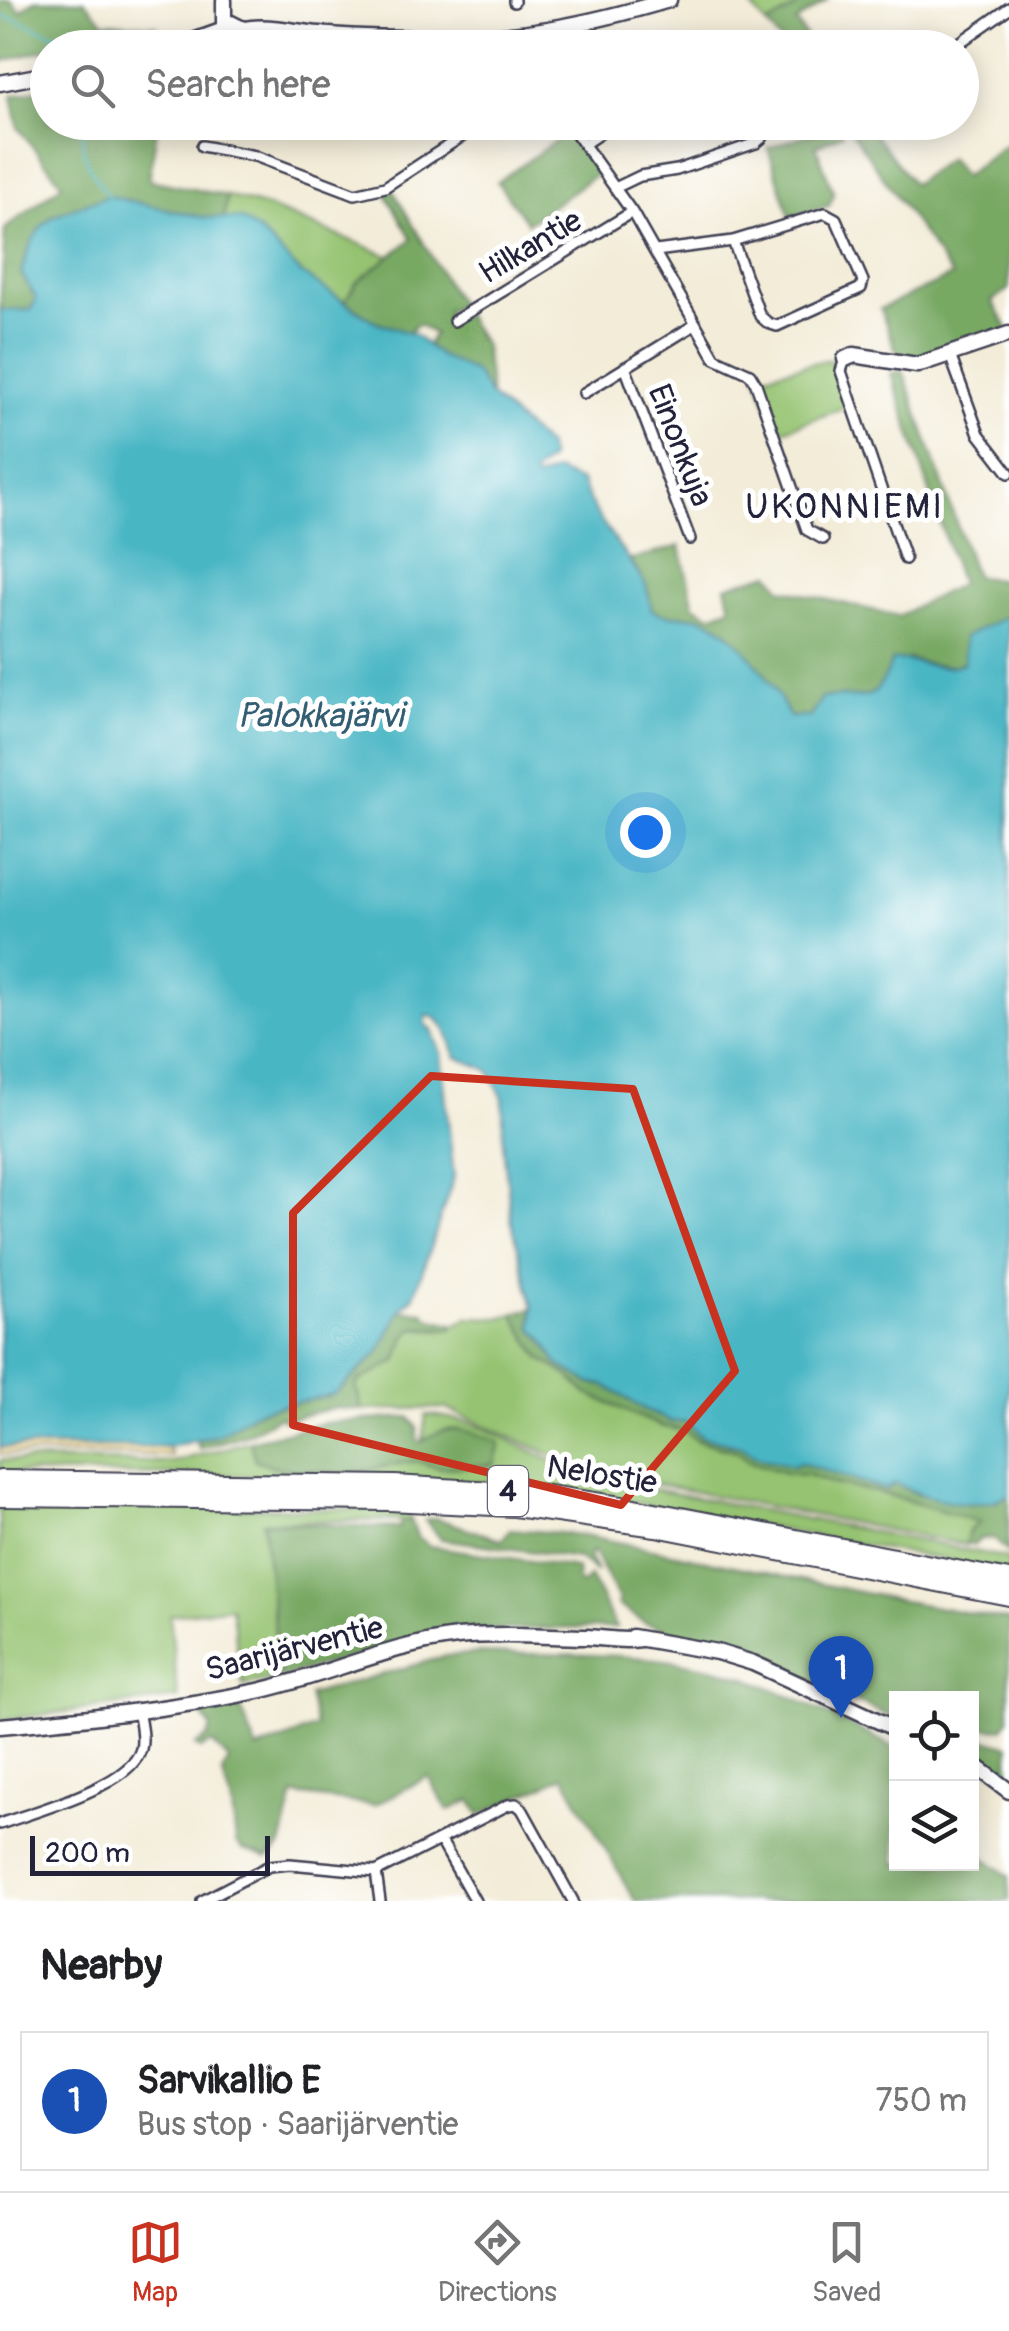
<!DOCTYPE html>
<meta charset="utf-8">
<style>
:root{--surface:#fff;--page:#f6f6f6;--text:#202124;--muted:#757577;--line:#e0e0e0;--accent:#c8321e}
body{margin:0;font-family:Pangolin,sans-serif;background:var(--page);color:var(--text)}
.controls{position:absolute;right:30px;bottom:30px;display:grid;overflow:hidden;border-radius:0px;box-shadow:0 5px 25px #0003}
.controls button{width:90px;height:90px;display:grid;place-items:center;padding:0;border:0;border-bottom:2px solid var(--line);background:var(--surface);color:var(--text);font:50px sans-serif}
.scale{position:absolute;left:30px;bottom:25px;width:240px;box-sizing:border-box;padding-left:10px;border:5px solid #22223b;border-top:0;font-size:28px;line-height:35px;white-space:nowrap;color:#22223b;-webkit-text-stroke:8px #fff;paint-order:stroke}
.you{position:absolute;left:645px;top:832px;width:35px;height:35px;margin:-25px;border:8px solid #fff;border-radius:50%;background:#1a73e8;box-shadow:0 0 0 15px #1a73e833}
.badge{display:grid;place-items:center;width:65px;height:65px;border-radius:50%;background:var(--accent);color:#fff;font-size:32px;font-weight:700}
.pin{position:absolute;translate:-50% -82px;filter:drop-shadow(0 2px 5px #0008)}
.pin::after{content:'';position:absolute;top:52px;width:35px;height:30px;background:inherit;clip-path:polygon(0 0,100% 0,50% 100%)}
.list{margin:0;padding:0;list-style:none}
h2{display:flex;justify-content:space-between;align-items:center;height:130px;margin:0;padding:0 40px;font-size:42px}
h2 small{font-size:32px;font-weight:400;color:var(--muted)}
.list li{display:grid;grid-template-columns:65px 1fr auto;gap:30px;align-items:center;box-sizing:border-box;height:140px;margin:0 20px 20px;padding:0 20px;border:2px solid var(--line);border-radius:0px}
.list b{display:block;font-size:38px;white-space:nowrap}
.list p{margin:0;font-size:32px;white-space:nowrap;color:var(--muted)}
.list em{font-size:32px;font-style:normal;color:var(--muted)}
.icon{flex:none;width:55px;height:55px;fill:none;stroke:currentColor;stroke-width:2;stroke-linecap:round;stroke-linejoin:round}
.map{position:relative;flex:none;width:1009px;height:1901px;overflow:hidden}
.search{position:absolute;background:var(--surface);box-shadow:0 5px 25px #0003;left:30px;right:30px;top:30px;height:110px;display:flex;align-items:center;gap:25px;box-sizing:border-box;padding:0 35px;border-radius:55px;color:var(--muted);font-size:38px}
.sheet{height:290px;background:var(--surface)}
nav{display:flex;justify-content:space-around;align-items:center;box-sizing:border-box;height:140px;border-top:2px solid var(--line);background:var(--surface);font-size:28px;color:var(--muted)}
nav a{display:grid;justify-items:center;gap:5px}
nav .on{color:var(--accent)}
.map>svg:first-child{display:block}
.green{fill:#95c371;stroke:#5c7256;stroke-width:2.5}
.forest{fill:#78a963;stroke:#4d664f;stroke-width:2.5}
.sand{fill:#eeda9e;stroke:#887e6c;stroke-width:2.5}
.water{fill:#49b6c4;stroke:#366c80;stroke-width:2.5}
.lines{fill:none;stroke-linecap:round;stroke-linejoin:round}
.stream{stroke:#49b6c4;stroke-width:2.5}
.street-casing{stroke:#414053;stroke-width:14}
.secondary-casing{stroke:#414053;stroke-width:19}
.highway-casing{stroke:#414053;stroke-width:22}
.street{stroke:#fff;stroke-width:9}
.secondary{stroke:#fff;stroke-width:14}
.highway{stroke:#fff;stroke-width:18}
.marked{fill:none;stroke:#c8321e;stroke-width:8;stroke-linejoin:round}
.labels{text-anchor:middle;stroke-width:10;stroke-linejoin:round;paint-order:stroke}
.shield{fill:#fff;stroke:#646476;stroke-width:2.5}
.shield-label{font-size:30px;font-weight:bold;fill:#22223b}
.street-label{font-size:32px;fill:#22223b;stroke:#fff}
.neighbourhood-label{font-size:35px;letter-spacing:2.5px;fill:#22223b;stroke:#fff}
.water-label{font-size:35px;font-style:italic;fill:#325d72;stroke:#fff}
</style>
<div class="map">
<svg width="1009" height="1901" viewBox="0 0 1009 1901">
<rect width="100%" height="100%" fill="#fff"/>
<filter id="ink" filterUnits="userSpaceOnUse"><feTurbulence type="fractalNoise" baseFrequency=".01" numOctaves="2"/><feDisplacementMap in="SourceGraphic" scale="20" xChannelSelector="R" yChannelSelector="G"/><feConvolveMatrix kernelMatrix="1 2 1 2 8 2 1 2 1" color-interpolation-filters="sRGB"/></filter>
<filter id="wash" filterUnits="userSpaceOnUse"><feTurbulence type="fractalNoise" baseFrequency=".0048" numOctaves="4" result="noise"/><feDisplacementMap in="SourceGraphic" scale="40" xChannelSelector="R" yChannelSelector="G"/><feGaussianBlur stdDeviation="2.25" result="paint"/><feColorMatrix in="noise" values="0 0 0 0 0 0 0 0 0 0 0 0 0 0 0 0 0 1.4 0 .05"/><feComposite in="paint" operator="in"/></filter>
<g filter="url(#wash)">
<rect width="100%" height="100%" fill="#f3ecd8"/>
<path class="green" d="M746 0H800L795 8 767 25Z
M227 196 267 207 390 256 356 283 345 301C329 292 312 283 299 271 274 249 259 221 224 218Z
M826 360 839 361 837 370 847 407 778 432 757 376Z
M513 1314 540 1358 570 1377 586 1393 617 1407 661 1426 685 1431 698 1441 737 1451 750 1462 786 1473 809 1475 834 1484 885 1494 981 1522 969 1531 966 1545 588 1471 445 1408 362 1410 356 1386 359 1381 397 1361 405 1338 414 1328C436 1330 450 1333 467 1317L499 1318Z
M426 1415C487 1417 537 1461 595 1478L1009 1558V1572L548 1487 348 1477 0 1473V1460L174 1462 250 1441 256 1460 278 1468 349 1473 415 1461 441 1468 494 1464 422 1442Z
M0 1504 409 1510 411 1520 263 1522 280 1678 243 1686 231 1607 170 1615 178 1698 0 1720Z"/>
<path class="forest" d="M0 0H11L21 11 35 0H84L104 22 156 26 147 34 107 33 0 62Z
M800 0H827L796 22 813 47H785L767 25 795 8Z
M47 88 48 122 158 123 149 180 227 196 224 218 202 217 108 196 52 216 27 252 21 273 36 298 31 310H0L5 229 62 184 18 128 12 95Z
M840 123 842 134 816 146 834 194 829 206 790 217 768 148Z
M855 123H866L913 184 949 158 963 177 1009 142V289L992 301 1009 330 915 359 899 358 880 309 952 276 848 127Z
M571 130 600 172 527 223 497 182Z
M391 187 459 304 446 312 451 320 464 313 484 346 491 397 475 372 440 356 427 345 434 334 418 324 408 333 374 321 345 301 356 283 412 239 384 191Z
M903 371 975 576 1009 582V615C960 648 985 681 908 659 886 683 877 702 842 696L810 717H790C775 686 734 625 699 617 681 613 668 619 652 610L646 585 630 560 680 546 694 605 711 615 731 607 726 586 770 573 782 589 898 616 960 584 891 373Z
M533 1308 532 1328 542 1338 558 1364 589 1383 604 1385 647 1411 671 1422 685 1421 702 1437 742 1446 757 1457 793 1466 801 1463 895 1483 916 1494 998 1501 1009 1495 1008 1552 993 1538 980 1539 974 1545 966 1543 969 1531 980 1522 885 1494 834 1484 809 1475 786 1473 750 1462 737 1451 698 1441 685 1431 661 1426 617 1407 586 1393 570 1377 540 1358 513 1314Z
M400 1310 424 1312 428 1318 453 1324V1329L414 1328 405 1338 397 1361 359 1381 356 1386 362 1410 335 1408 283 1420 280 1416 248 1434 199 1449 197 1441 219 1435 257 1411 335 1394 379 1352Z
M409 1417 417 1427V1440L422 1442C447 1420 473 1431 500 1443L494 1465 441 1468 415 1461 349 1473 278 1468 255 1460 250 1441 324 1423Z
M435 1518 502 1540 510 1529 584 1535 903 1601 1009 1620V1719L1002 1729 972 1726V1698H896V1718H893L749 1653 645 1623 617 1604 619 1600 593 1551 589 1556 597 1572 578 1558 441 1539 425 1520Z
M411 1520 417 1536 430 1546 577 1568 578 1583 583 1584 590 1576 616 1628 442 1630 280 1678 263 1522 399 1528 401 1521Z
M481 1653C569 1656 665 1649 749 1679 799 1698 848 1725 896 1748V1864H972V1849L1009 1876V1901H635L564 1776 480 1815 471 1800 448 1811 428 1777 375 1805 294 1795 281 1846 268 1858 243 1850 236 1842 231 1799 222 1773 229 1760 212 1743 201 1749 195 1746 208 1737 211 1727 198 1710 238 1707 243 1713 257 1750 316 1727 309 1695 446 1656Z
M972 1735 1009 1746V1781L972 1755Z"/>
<path class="sand" d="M0 1447H168L171 1455 0 1454Z"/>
<path class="water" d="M108 196 202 217 241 219 260 232 301 273 374 321 415 335 440 356 475 372 491 397 546 445 550 459 533 474 536 479 556 471 581 482 594 510 646 585 652 610C668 619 682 613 699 617 735 625 775 686 790 717H810L822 698C866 693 873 710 892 660 921 659 934 673 964 663V637L1009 615V1495C976 1512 927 1500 895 1483L888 1489 878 1488 801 1463 793 1466 757 1457 741 1446 702 1437 685 1421 672 1422 647 1411 604 1385 589 1383 558 1364 542 1338 532 1328 533 1308 511 1219 503 1144V1098L488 1070 456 1057C449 1041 446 1016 426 1016V1025L431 1028 441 1053 454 1177 414 1296 400 1310 379 1352 335 1394 257 1411 219 1435 168 1447H0V310H31L36 298 21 273C38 211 53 216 108 196Z"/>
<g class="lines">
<path class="stream" d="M0 15C26 21 46 35 72 39
M85 122C75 151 92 173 108 196"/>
</g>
</g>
<g filter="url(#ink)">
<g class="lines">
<g class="street-casing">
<path id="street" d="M514 0V2
M952 48 1009 8
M568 122 632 212 715 358 750 374 756 384 807 530 823 539
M584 144 617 122
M202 146 255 156 355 194 385 187 484 122
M615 188 640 176 677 170 756 143 763 137
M656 251 733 241 825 213 836 219 863 281 861 288 777 326 768 323 760 316 733 241
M454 321 632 212
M950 355 979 434 1009 473
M845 359 841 371 905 559
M625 367 690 539
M584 393 696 324
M0 1824C33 1812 131 1786 141 1749 144 1738 140 1722 138 1710
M441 1841 475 1901
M376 1872 380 1901
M202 1901 269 1866 290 1864 376 1872 508 1805 516 1804 522 1809 573 1901"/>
</g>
<g class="secondary-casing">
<path id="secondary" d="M224 0V27
M243 29C269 24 294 32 320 34 355 38 392 38 427 38 513 40 588 24 669 0
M174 48 221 31 231 23 243 29
M237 48 244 42 283 32
M0 83 48 74
M845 359 854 355 917 365 1009 334
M632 1637 717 1652 753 1663 896 1729
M0 1726C86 1718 173 1709 258 1691 325 1676 389 1645 457 1637 500 1633 544 1636 587 1637 606 1638 621 1642 640 1639
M972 1763 1009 1791"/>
</g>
<g class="highway-casing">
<path id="highway" d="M0 1480 395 1485 541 1494 634 1508 1009 1580
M0 1497 388 1501 515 1507 656 1527 1009 1596"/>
</g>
<use href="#street" class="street"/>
<use href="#secondary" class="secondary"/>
<use href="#highway" class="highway"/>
</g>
</g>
<path class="marked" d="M431 1076 633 1089 735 1371 621 1505 293 1425V1213Z"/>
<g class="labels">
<rect class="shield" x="488" y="1466" width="40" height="50" rx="8"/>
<g class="shield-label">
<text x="508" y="1501">4</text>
</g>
<g class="street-label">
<text transform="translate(530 246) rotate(-31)" y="11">Hilkantie</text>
<text transform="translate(681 445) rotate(69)" y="11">Einonkuja</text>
<text transform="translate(602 1474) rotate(9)" y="11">Nelostie</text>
<text transform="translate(294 1648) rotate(-14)" y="11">Saarijärventie</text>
</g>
<g class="neighbourhood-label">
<text x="845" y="518">UKONNIEMI</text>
</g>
<g class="water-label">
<text x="320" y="727">Palokkajärvi</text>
</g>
</g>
</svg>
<div class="controls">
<button><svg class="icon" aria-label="locate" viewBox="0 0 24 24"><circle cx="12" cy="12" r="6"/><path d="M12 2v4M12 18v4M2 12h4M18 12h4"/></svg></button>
<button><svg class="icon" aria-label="layers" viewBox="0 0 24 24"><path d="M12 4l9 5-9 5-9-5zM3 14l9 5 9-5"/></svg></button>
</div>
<div class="scale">200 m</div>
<div class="you"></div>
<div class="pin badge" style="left:841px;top:1718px;background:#1a4fb4">1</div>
<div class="search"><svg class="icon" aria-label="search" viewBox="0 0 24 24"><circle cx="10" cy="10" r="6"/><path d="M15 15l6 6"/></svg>Search here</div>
</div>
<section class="sheet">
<h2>Nearby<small></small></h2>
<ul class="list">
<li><span class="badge" style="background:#1a4fb4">1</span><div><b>Sarvikallio E</b><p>Bus stop · Saarijärventie</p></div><em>750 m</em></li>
</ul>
</section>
<nav>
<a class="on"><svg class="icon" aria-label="map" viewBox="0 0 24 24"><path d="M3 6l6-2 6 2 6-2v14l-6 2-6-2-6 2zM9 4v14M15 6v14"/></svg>Map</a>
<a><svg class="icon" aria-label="directions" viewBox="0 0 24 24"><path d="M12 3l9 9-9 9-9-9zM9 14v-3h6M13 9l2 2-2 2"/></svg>Directions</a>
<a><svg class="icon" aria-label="saved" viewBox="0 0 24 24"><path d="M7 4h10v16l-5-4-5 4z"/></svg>Saved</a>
</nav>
